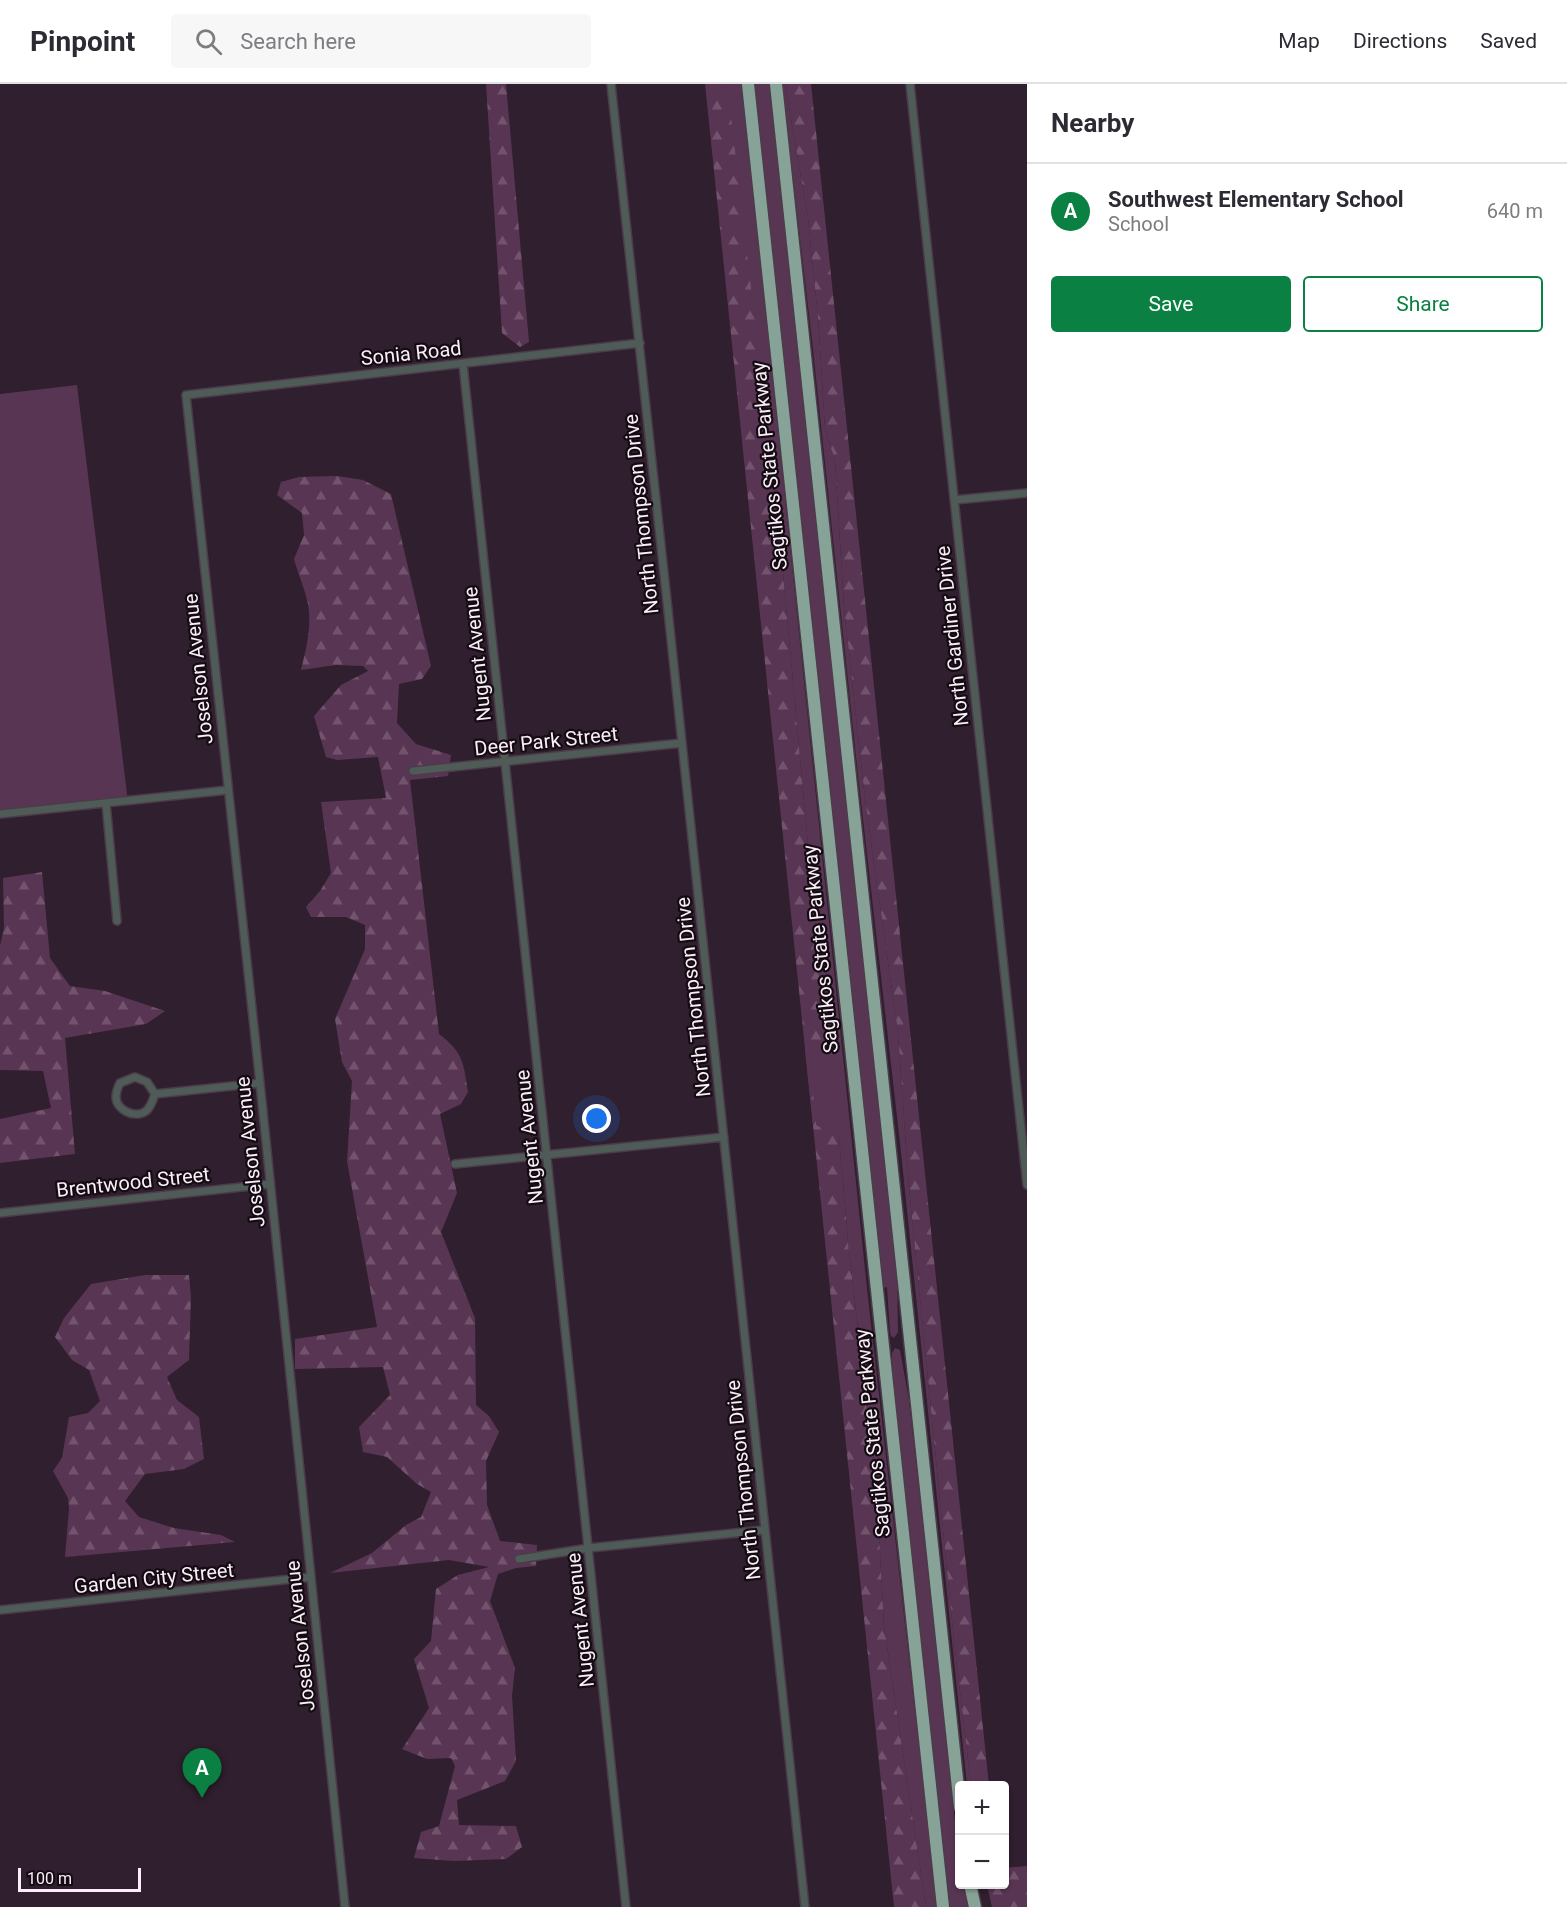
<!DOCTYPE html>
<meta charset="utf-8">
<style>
:root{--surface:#fff;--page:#f7f7f7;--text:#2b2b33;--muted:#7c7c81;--line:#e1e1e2;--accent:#0b8043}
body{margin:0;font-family:Roboto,sans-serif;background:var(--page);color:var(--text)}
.controls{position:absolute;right:18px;bottom:18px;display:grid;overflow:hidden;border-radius:6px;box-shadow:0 2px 4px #0004}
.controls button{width:54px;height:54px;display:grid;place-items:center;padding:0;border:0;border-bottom:2px solid var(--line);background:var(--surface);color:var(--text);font:30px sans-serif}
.scale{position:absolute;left:18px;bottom:15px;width:123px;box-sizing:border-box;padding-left:6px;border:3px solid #faeef8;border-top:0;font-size:16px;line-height:21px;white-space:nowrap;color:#faeef8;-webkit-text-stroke:4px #140c12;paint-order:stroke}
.you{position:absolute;left:597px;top:1035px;width:21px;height:21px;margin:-15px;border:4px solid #fff;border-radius:50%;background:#1a73e8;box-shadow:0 0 0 9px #1a73e833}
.badge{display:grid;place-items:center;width:39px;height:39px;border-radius:50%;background:var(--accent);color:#fff;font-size:20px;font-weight:700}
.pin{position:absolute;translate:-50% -50px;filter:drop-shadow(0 2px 3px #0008)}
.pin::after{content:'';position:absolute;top:32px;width:21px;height:18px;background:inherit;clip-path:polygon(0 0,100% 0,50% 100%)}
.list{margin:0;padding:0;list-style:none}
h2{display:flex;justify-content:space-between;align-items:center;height:78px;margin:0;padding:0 24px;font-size:26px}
h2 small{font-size:20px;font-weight:400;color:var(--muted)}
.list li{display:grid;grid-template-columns:39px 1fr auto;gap:18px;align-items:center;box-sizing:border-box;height:96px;padding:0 24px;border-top:2px solid var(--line)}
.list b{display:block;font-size:22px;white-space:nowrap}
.list p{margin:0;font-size:20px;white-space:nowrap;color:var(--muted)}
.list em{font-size:20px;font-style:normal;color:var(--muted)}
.actions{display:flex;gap:12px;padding:18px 24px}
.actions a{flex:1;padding:14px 0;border:2px solid var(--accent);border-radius:6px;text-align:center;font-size:21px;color:var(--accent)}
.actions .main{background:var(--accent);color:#fff}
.icon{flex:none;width:33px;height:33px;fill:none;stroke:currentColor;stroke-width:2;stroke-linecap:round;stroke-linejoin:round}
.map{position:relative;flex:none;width:1027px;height:1823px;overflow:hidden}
header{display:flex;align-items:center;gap:36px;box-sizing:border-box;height:84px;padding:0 30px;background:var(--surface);border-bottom:2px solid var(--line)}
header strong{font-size:28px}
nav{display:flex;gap:33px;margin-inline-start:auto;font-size:21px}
.search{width:420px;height:54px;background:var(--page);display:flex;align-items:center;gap:15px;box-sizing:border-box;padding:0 21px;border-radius:6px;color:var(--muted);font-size:22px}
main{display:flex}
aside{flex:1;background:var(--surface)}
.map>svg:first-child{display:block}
.grass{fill:#593554}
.forest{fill:url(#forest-firs)}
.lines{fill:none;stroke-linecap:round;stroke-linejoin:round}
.minor-casing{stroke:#4c3c4a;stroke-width:10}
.motorway-casing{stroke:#4c3c4a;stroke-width:15}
.minor{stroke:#4f5b56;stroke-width:7}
.motorway{stroke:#87a397;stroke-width:12}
.labels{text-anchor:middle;stroke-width:4.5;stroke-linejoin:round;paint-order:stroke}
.street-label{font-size:20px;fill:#faeef8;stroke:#140c12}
</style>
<header>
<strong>Pinpoint</strong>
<div class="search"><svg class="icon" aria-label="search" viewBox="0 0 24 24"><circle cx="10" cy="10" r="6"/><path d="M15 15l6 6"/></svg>Search here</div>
<nav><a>Map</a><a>Directions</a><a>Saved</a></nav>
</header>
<main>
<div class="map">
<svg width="1027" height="1823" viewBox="0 0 1027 1823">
<defs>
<pattern id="forest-firs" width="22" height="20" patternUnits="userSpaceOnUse" patternTransform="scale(1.5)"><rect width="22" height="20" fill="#593554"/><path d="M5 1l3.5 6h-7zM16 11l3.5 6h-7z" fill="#72536d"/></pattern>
</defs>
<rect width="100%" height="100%" fill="#301f2e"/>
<path class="grass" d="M726 0H742L868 1214 937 1823H926L884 1542 876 1394 849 1168 839 1053 813 1041 805 966 825 944 778 435Z
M753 0H770L897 1184 898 1248 894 1254 891 1252 890 1248 887 1203 884 1204 883 1197 880 1198Z
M782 0H785L808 134 819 245 825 345 835 377 844 523 865 715 898 949 909 1104 954 1557 971 1701H967L900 1059 858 691 812 256Z
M77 301 128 718 0 733V310Z
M895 1264 900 1266 909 1316 959 1773 960 1800 964 1801 968 1823H949L893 1323 892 1269Z"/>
<path class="forest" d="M486 0H506L529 258 520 263 502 249Z
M705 0H726L729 15 778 435 825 944 824 954 809 965 816 1041 839 1053 849 1168 876 1394 884 1542 926 1823H894Z
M785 0H811L989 1701H971L954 1557 909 1104 898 949 865 715 844 523 835 377 825 345 819 245 808 134Z
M337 392 363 396 391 410 431 582 422 595 399 600 397 639 416 660 451 671 448 692 410 696 439 950C464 969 463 979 468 1008L461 1020 440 1030 457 1109 441 1148 475 1234 476 1321 489 1332 499 1348 486 1377 487 1421 500 1457 537 1461 536 1482 516 1484 498 1490 490 1517 515 1584 512 1612 516 1677 505 1697 457 1716 459 1741 516 1742 522 1763 506 1775 453 1777 414 1774 421 1748 439 1742 455 1682 451 1674 427 1675 402 1665 429 1624 414 1575 431 1557 436 1505 458 1491 489 1483 449 1476 330 1489 372 1469 406 1441 421 1433 431 1408 417 1400 387 1373 363 1368 359 1343 390 1311 383 1283 295 1285V1255L377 1243 347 1077 352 997 342 978 335 935 365 865V841L346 833H311L306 823 320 807 331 789 321 718 386 714 378 673 337 676 326 673 314 632 341 601 368 587 363 582 336 581 301 586C306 565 312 543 308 520 305 505 298 490 294 475L304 451 302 429 277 411 281 398 299 393Z
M42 788 50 874 70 902 105 907 165 927 146 940 65 954 75 1070 0 1079V1035L51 1024 43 987 0 986V862L4 844 3 794Z
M145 1191H189L191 1213 189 1276 167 1293 177 1316 199 1333 204 1375 184 1385 145 1390 125 1417 139 1433 174 1444 221 1451 235 1458 65 1473 69 1425 68 1414 53 1387 62 1374 69 1333 88 1329 100 1317 89 1286 72 1276 55 1253 64 1234 91 1200Z
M1027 1782V1823H992L987 1801 1005 1800V1784Z"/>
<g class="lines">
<g class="minor-casing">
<path id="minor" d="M611 0 667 517 805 1823
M910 0 1027 1101
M463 280 626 1823
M954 416 1027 409
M413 687 682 659
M106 719 117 837
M0 730 228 706
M155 1010C153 1016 151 1023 146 1027 135 1035 116 1026 116 1013 116 1008 118 1003 120 999L135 993 147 998 155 1010 260 999
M455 1080 724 1053
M0 1129 270 1100
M519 1475 589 1464 765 1446
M0 1526 311 1493
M345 1823 260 999 186 311 640 259"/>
</g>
<g class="motorway-casing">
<path id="motorway" d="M748 0 943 1823
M776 0 960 1723
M970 1800 975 1823"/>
</g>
<use href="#minor" class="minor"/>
<use href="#motorway" class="motorway"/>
</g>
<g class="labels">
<g class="street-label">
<text transform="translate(411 269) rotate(-6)" y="7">Sonia Road</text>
<text transform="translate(769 382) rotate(-96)" y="7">Sagtikos State Parkway</text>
<text transform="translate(641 430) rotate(-96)" y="7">North Thompson Drive</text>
<text transform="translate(952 552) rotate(-96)" y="7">North Gardiner Drive</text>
<text transform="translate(477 570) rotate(-96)" y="7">Nugent Avenue</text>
<text transform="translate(198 585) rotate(-96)" y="7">Joselson Avenue</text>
<text transform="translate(546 657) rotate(-6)" y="7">Deer Park Street</text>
<text transform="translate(820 865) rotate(-96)" y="7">Sagtikos State Parkway</text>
<text transform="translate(693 913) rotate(-96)" y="7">North Thompson Drive</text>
<text transform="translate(529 1053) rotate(-96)" y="7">Nugent Avenue</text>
<text transform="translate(250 1068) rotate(-96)" y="7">Joselson Avenue</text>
<text transform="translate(133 1098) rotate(-6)" y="7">Brentwood Street</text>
<text transform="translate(872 1349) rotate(-96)" y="7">Sagtikos State Parkway</text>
<text transform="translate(743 1396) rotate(-96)" y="7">North Thompson Drive</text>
<text transform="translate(154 1494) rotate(-6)" y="7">Garden City Street</text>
<text transform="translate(580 1536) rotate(-96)" y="7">Nugent Avenue</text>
<text transform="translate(300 1552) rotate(-96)" y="7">Joselson Avenue</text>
</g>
</g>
</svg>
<div class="controls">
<button>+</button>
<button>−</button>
</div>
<div class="scale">100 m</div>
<div class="you"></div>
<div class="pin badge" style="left:202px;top:1714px">A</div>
</div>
<aside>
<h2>Nearby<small></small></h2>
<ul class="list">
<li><span class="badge">A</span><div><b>Southwest Elementary School</b><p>School</p></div><em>640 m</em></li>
</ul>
<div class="actions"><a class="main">Save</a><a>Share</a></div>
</aside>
</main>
